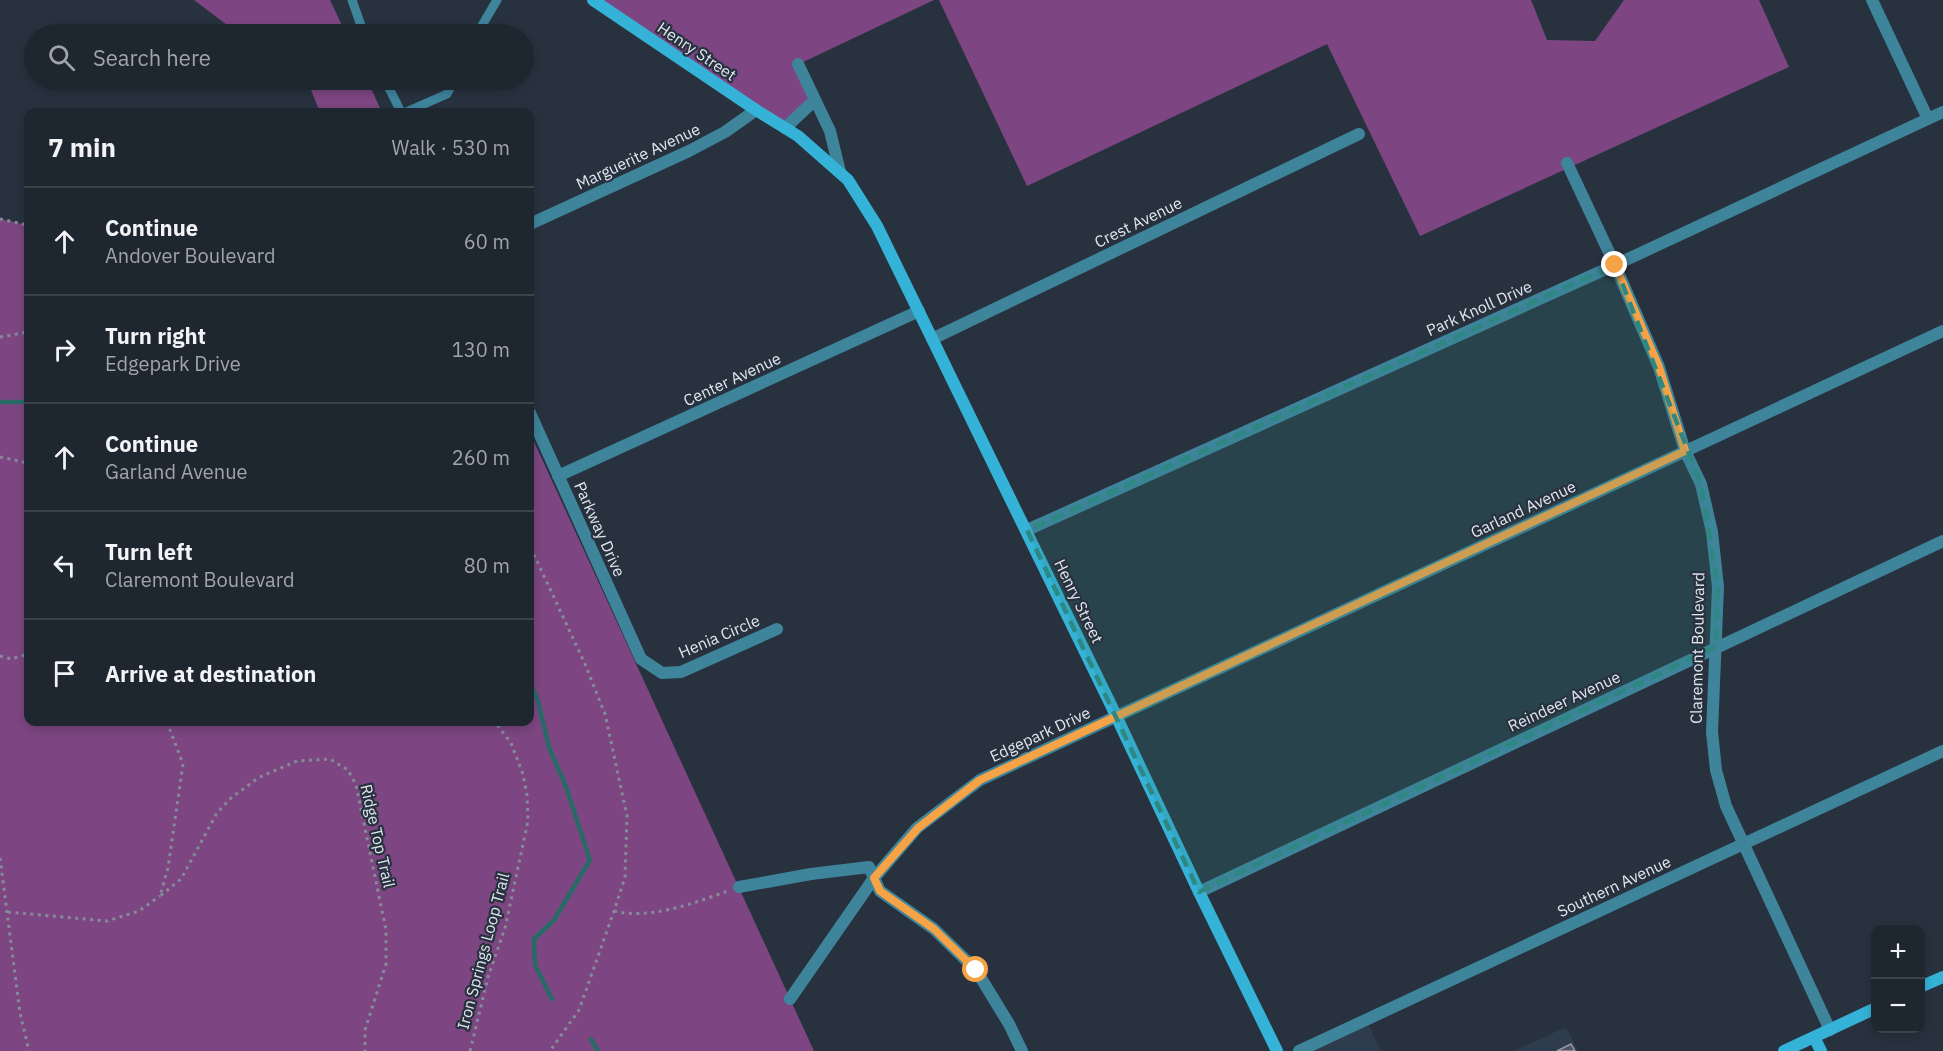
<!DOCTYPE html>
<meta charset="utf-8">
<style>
:root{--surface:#1e262f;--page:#2b323b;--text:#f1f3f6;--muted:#a1a5aa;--line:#3c434b}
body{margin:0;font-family:"IBM Plex Sans",sans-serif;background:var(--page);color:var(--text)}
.controls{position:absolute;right:18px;bottom:18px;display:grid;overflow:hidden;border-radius:12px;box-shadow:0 3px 9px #0003}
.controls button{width:54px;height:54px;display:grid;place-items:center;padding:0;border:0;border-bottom:2px solid var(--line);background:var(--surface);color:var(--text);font:30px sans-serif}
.stop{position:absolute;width:18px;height:18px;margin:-14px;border:4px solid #f5a346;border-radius:50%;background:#fff}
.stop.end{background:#f5a346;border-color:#fff;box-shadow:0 2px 6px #0008}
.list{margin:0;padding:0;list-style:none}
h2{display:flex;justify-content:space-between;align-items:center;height:78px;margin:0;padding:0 24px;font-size:26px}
h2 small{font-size:20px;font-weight:400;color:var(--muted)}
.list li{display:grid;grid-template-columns:39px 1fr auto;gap:18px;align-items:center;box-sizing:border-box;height:108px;padding:0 24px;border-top:2px solid var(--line)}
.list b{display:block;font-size:22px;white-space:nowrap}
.list p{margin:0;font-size:20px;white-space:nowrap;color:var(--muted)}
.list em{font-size:20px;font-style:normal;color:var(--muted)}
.icon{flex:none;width:33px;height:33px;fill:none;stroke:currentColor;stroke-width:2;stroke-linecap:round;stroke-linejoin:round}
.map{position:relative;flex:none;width:1943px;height:1051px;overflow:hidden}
.search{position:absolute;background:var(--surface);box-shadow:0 3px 9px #0003;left:24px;top:24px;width:510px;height:66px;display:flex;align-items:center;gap:15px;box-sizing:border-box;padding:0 21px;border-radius:33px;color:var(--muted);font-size:22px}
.panel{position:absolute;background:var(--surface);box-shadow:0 3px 9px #0003;left:24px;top:108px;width:510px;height:618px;border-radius:12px}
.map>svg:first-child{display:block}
.built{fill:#2f3c4e}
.forest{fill:#7d4682}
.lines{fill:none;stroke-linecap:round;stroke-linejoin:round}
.stream{stroke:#286b66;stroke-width:4.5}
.building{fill:#535262;stroke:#9a98ab;stroke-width:1.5}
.path{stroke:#838c97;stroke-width:3;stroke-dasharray:3 4.5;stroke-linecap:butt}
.lane{stroke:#3e849b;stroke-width:9}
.street{stroke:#3e849b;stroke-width:12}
.secondary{stroke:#35b2d7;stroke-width:12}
.route{stroke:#f5a346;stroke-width:8}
.marked{fill:#2e8781;fill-opacity:0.2;stroke:#2e8781;stroke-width:4.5;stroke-dasharray:12 8;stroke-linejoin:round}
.labels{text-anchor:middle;stroke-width:4.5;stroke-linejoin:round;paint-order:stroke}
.street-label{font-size:16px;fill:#e0e6ef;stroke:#28323f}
</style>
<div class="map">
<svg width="1943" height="1051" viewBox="0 0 1943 1051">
<rect width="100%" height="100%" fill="#28323f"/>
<path class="built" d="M1366 1020 1381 1051H1299Z
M1566 1027 1578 1051H1514Z"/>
<path class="forest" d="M194 0H330L346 34H239Z
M593 0H934L799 64 815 100 785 128Z
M939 0H1531L1547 40 1595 41 1624 0H1759L1789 67 1420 236 1327 44 1027 186Z
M298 80H367L382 112H320L311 90Z
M0 219 28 225V722H530V433L814 1051H0Z"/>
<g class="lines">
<path class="stream" d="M0 402H28
M530 682 538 701 549 747 566 787 590 860 554 920 534 939 535 965 552 999
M591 1039 598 1051"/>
</g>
<path class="building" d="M1571 1044 1575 1051H1557Z"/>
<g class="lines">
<path class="path" d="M0 219 28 225
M0 337 28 332
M0 457 28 463
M530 548 536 559 585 664 605 714 627 816 625 877 614 911 579 1010 550 1051
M0 656 11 659 28 654
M167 722 183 764 168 868 160 896 181 879 217 813 231 798 258 778 297 761 330 759 348 770 356 785 386 930V964L365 1030V1051
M0 858 20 1013 29 1051
M614 911C652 920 693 903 728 891
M8 912 107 921 139 911 160 896
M470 1051 488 977 505 928 528 821 527 795 523 774 511 743 495 722"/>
<path class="lane" d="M352 0 364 34
M477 34 497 0
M385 80 401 112
M406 112 447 94 454 80"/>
<path class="street" d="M1872 0 1928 119
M798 64 830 131 840 172
M785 128 815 100
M1567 163 1615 265 1659 367 1685 451 1701 484 1712 532 1718 587 1712 732 1716 770 1726 806 1830 1030
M530 224 689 151 725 132 756 110
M932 339 1359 134
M530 413 641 659 662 673 681 672 777 629
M558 476 919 311
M1027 530 1615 265 1943 112
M739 887 811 874 869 867 880 891 934 929 976 970 1009 1024 1022 1051
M1199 892 1943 541
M790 999 874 878 917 828 980 780 1943 331
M1299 1051 1943 751"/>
<path class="secondary" d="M593 0 756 110 798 136 848 180 877 226 1110 703 1199 892 1277 1051
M1920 987 1943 977
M1814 1037 1821 1051
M1784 1051 1876 1008"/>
</g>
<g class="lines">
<path class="route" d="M976 970 934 929 880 891 874 878 918 828 980 780 1685 451 1659 367 1615 265"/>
</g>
<path class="marked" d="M1615 265 1701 484 1718 587 1716 647 1199 892 1027 530Z"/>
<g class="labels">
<g class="street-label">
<text transform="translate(697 51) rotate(34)" y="6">Henry Street</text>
<text transform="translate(638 156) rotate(-25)" y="6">Marguerite Avenue</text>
<text transform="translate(1138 222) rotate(-26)" y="6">Crest Avenue</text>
<text transform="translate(1479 308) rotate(-24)" y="6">Park Knoll Drive</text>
<text transform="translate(732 379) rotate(-25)" y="6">Center Avenue</text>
<text transform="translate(1523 509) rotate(-25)" y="6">Garland Avenue</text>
<text transform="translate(600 529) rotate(66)" y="6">Parkway Drive</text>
<text transform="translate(1079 601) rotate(64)" y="6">Henry Street</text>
<text transform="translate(719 636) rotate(-23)" y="6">Henia Circle</text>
<text transform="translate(1697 648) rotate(-89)" y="6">Claremont Boulevard</text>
<text transform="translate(1564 701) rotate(-25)" y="6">Reindeer Avenue</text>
<text transform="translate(1040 734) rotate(-25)" y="6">Edgepark Drive</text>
<text transform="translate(378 836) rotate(77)" y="6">Ridge Top Trail</text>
<text transform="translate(1614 886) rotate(-25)" y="6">Southern Avenue</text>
<text transform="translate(483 951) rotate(-75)" y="6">Iron Springs Loop Trail</text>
</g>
</g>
</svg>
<div class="controls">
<button>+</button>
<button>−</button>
</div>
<div class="stop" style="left:976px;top:970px"></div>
<div class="stop end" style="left:1615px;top:265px"></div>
<div class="search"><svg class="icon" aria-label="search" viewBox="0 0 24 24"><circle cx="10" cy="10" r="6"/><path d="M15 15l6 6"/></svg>Search here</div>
<section class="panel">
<h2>7 min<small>Walk · 530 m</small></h2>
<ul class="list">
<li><svg class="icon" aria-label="ahead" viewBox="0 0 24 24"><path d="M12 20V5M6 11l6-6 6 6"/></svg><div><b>Continue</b><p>Andover Boulevard</p></div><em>60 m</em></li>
<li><svg class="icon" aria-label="right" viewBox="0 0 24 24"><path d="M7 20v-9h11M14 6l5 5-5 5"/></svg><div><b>Turn right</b><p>Edgepark Drive</p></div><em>130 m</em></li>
<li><svg class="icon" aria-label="ahead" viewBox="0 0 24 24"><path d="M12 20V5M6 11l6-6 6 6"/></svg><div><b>Continue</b><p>Garland Avenue</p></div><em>260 m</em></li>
<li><svg class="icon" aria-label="left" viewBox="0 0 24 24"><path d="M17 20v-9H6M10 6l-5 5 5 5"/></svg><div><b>Turn left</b><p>Claremont Boulevard</p></div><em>80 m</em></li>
<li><svg class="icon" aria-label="arrive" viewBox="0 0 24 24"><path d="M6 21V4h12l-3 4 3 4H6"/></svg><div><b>Arrive at destination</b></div></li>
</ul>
</section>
</div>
